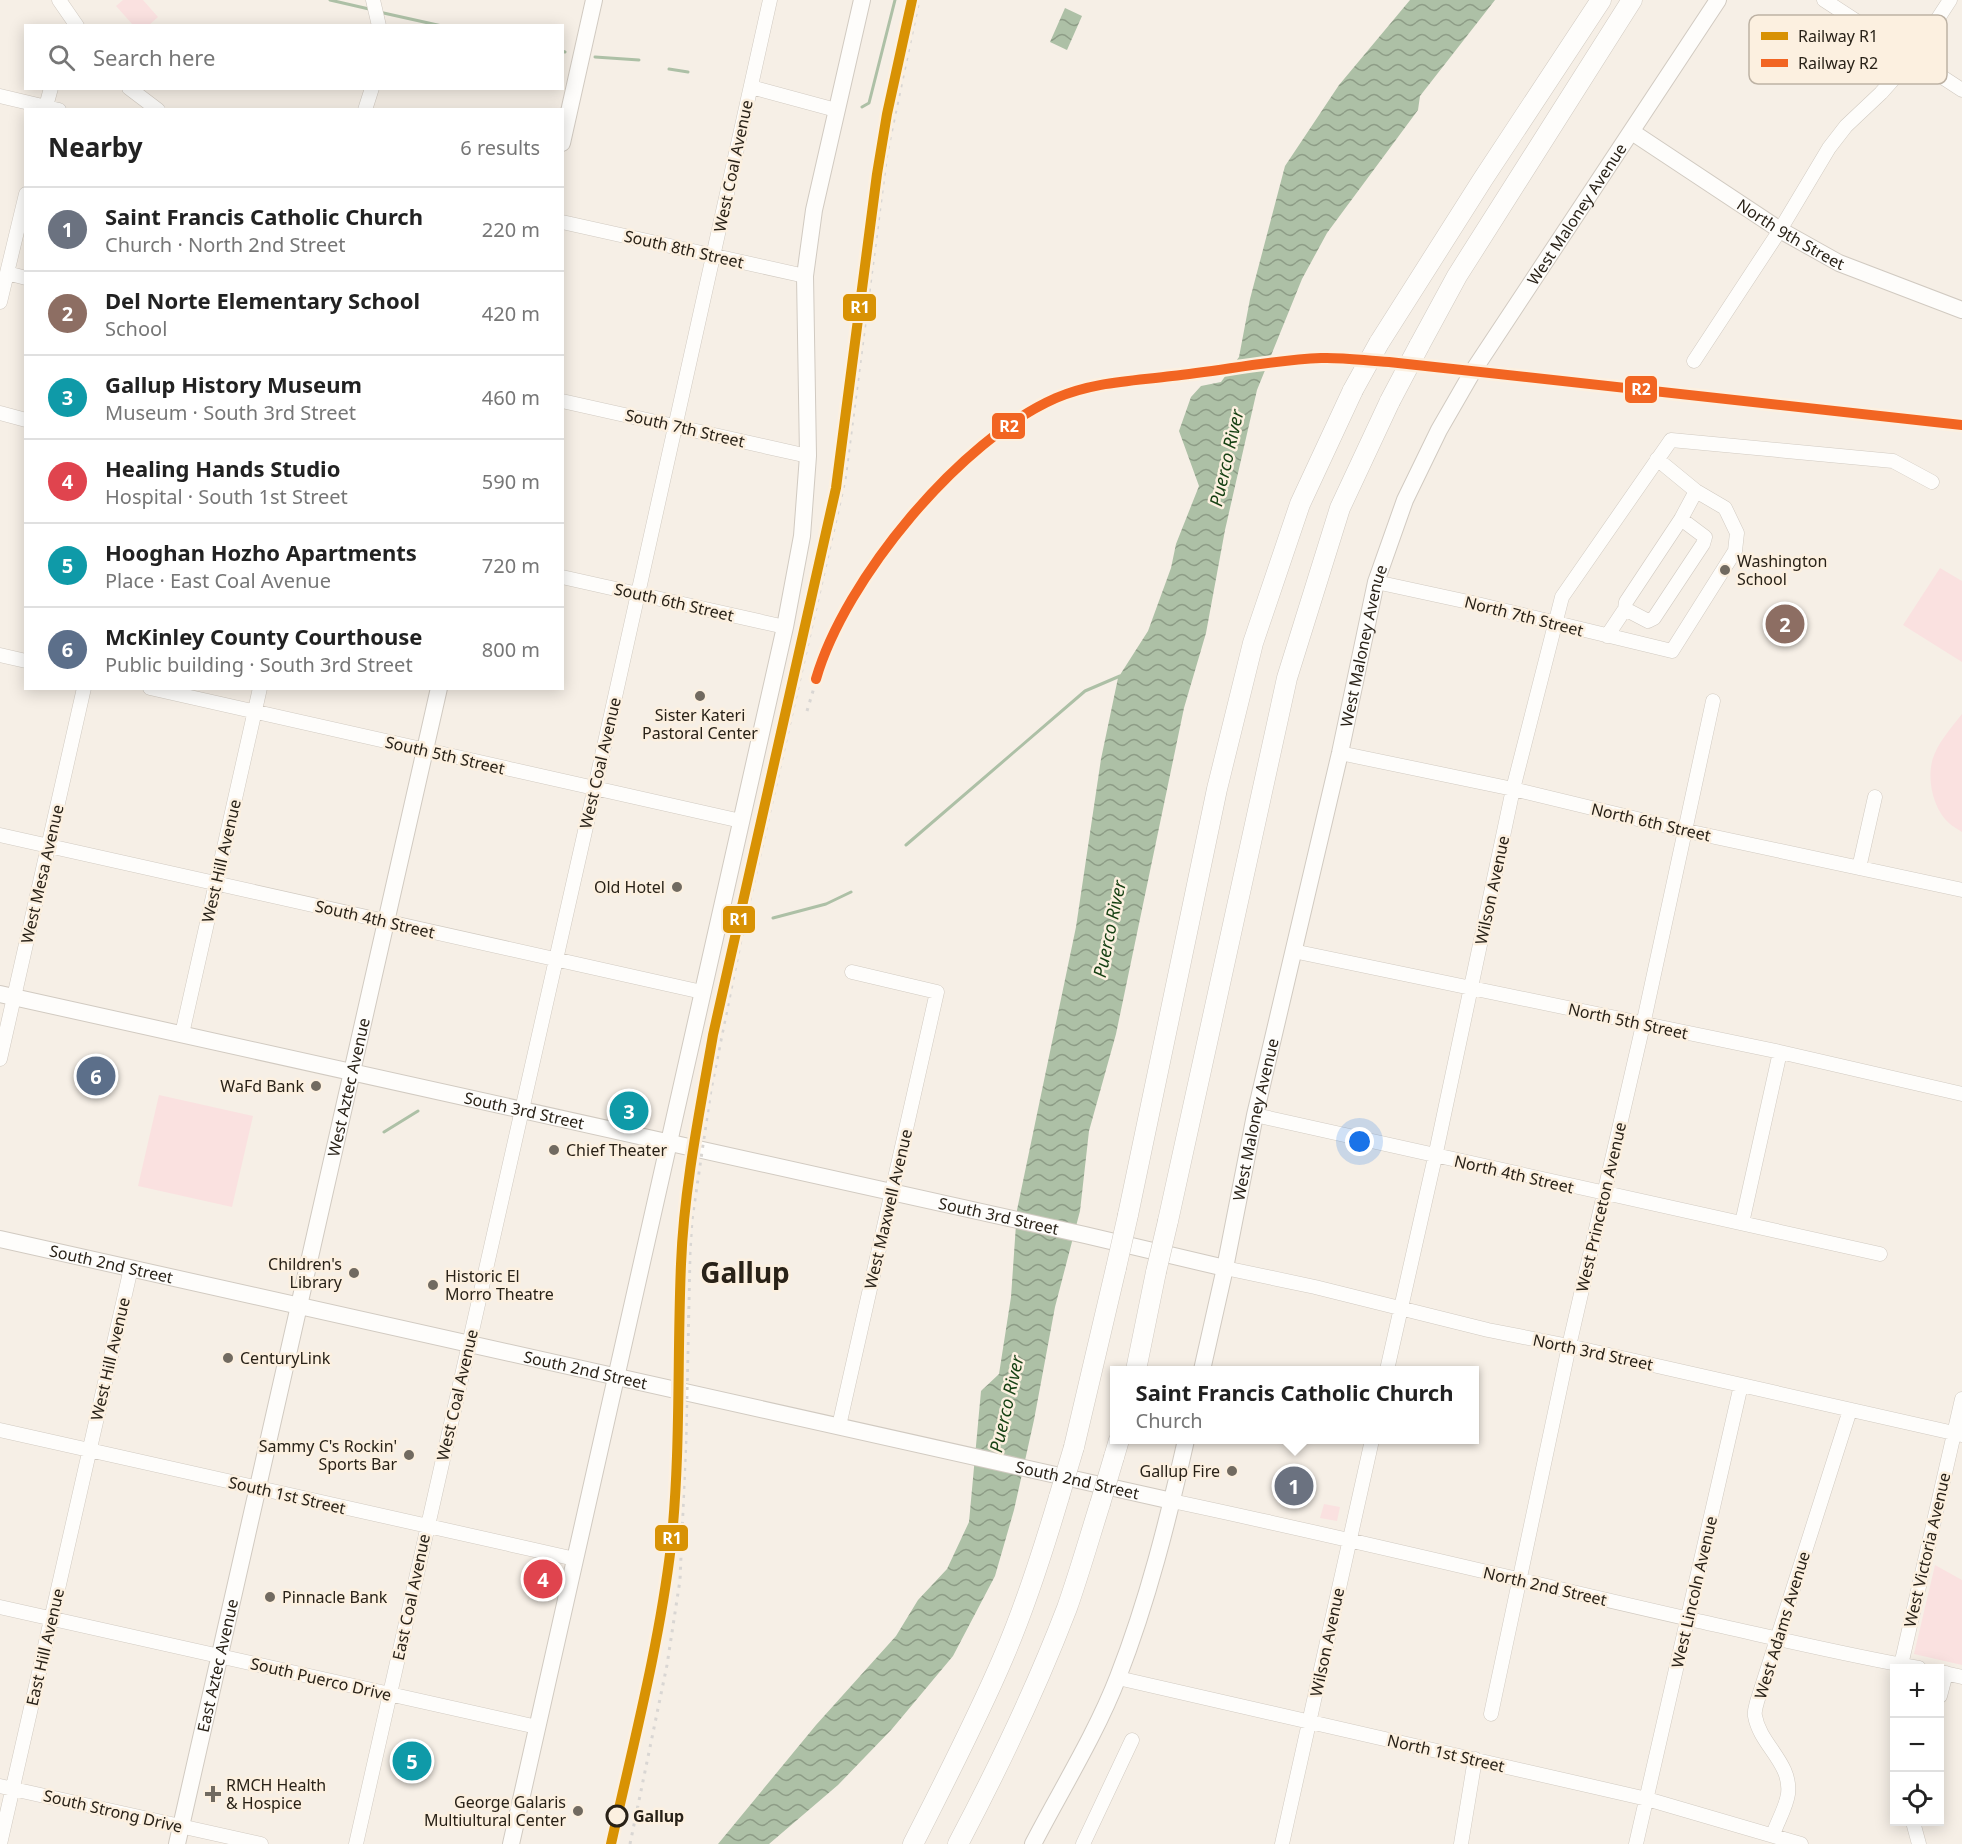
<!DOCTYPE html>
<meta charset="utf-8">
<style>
:root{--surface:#fff;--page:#f2f2f2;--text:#222;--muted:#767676;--line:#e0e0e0;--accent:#7c3aed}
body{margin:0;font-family:"Noto Sans",sans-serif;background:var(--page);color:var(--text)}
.controls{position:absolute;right:18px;bottom:18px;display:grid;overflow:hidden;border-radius:0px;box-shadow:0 3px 15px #0003}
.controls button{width:54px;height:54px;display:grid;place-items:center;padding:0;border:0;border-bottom:2px solid var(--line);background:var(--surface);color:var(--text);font:30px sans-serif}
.you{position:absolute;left:1360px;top:1142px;width:21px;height:21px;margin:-15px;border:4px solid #fff;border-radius:50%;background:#1a73e8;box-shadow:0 0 0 9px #1a73e833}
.badge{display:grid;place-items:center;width:39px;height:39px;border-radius:50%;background:var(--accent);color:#fff;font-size:20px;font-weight:700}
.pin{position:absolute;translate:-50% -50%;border:3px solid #fff;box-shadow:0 2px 6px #0006}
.popup{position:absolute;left:1110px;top:1366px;width:369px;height:78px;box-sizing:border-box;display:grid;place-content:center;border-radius:0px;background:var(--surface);filter:drop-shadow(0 2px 4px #0005);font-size:20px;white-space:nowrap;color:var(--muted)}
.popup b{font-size:22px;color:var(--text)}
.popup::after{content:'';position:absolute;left:50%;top:100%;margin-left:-12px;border:12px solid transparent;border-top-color:var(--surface)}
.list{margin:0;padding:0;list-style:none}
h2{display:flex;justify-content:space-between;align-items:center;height:78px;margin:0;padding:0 24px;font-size:26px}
h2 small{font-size:20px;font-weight:400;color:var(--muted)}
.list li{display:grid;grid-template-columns:39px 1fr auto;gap:18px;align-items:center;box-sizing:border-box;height:84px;padding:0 24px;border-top:2px solid var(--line)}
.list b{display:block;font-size:22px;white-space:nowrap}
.list p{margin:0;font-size:20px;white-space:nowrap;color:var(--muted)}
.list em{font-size:20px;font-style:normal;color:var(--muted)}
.icon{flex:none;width:33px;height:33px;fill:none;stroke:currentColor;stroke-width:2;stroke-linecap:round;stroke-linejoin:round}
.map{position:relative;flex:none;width:1962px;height:1844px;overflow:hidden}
.search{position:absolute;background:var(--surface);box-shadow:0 3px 15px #0003;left:24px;top:24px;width:540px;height:66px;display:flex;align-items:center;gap:15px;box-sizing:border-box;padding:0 21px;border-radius:0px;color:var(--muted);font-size:22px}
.panel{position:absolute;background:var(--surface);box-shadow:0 3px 15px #0003;left:24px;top:108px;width:540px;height:582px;border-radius:0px}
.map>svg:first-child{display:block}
.green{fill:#fae1e0}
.water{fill:url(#water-waves)}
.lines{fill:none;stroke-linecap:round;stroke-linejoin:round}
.stream{stroke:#adc0a6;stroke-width:3}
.minor-casing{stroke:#d1cac1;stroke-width:15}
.major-casing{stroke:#d1cac1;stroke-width:18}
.highway-casing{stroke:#d1cac1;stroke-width:21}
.minor{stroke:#fefdfb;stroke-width:14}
.major{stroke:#fefdfb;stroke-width:16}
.highway{stroke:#fefdfb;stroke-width:20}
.rail{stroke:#d9d6d3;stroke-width:3;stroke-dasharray:3 6;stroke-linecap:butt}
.highway-bridge-casing{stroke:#d1cac1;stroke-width:21;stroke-linecap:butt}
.highway-bridge{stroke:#fefdfb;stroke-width:20}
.rail-1-casing{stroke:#fcf0e0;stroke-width:15}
.rail-2-casing{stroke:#fcf0e0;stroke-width:15}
.rail-1{stroke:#d89204;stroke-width:10}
.rail-2{stroke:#f26522;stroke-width:10}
.poi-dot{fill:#716a60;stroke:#fcf0e0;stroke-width:2}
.stop-dot{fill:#fcf0e0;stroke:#292218;stroke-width:3}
.labels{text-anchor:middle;stroke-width:5;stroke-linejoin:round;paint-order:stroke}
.street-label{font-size:16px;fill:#292218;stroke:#fcf0e0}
.poi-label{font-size:16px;fill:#292218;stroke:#fcf0e0;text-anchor:start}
.stop-label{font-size:16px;font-weight:bold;fill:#292218;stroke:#fcf0e0;text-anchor:start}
.water-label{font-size:18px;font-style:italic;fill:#143f11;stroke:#fcf0e0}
.town-label{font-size:28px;font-weight:bold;fill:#292218;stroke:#fcf0e0}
.key{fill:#fcf0e0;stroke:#bdb2a4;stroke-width:1.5}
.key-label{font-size:16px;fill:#292218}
.line-badge{stroke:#fcf0e0;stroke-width:2}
.badge-label{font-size:16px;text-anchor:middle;font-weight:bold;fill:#fff}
</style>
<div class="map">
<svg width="1962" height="1844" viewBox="0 0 1962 1844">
<defs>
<pattern id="water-waves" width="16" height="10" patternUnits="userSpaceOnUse" patternTransform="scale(1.5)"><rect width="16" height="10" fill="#adc0a6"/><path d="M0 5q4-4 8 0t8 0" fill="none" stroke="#8d9c86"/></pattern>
</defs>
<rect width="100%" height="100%" fill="#f6efe6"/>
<path class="green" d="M123 0H143L158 17 149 25H133L116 6Z
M1940 568 1962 581V662L1903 625Z
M1962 714V832C1958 829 1953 827 1950 824 1932 809 1925 774 1935 753 1941 739 1952 727 1962 714Z
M159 1095 253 1116 232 1207 138 1186Z
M1324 1504 1340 1507 1337 1521 1320 1518Z
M1935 1565 1962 1580V1665L1914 1654Z"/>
<path class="water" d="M1410 0H1495L1420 96 1418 110 1327 233 1302 279 1257 390 1225 530 1206 633 1184 708 1116 1034 1089 1131 1080 1211 1055 1307 1034 1420 1014 1510 995 1576 953 1656 892 1729 838 1785 769 1844H718L816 1725 896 1636 918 1600 947 1569 969 1522 981 1391 999 1374 1011 1297 1017 1210 1076 927 1101 759 1118 678 1148 631 1171 568 1176 544 1199 486 1179 431 1191 397 1201 386 1221 382 1239 357 1250 299 1285 166 1339 85Z
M1065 8 1082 16 1067 50 1050 42Z"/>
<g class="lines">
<path class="stream" d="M330 0 369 9
M379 12 442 26
M562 51 565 52
M595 57 639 60
M669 69 688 72
M862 107 869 103 895 0
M906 845 1085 691 1120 676
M773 918 826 904 851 892
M384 1132 418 1111"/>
<g class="minor-casing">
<path id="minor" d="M59 0 77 26
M373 0 379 26
M1824 0 1962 90
M751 87 836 110
M129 88 158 110
M0 96 59 110
M45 110 51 88
M365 110 372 88
M562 222 805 276
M7 273 26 278
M0 302 26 194
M1694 361 1780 230 1829 148 1846 126 1881 93 1913 57 1950 0
M562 401 808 456
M0 413 26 420
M562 577 785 627
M1376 582 1473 603 1672 651 1735 551 1737 533 1725 508 1696 491 1657 459
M1625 609 1648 621 1654 618 1703 544 1705 537 1681 519
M1607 636 1625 609 1626 602 1681 519 1696 491
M0 655 26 661
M150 688 741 821
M1340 753 1513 789 1687 831 1962 890
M0 835 702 992
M1859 868 1875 797
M1293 951 1780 1052 1962 1094
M182 1034 260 688
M0 1059 84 688
M1255 1115 1880 1254
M1742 1223 1780 1052
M1225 1268 1315 1287 1488 1330 1569 1346 1962 1435
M1387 1370 1435 1157 1513 789 1562 597 1671 440 1893 461 1932 482
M839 1426 937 992 852 972
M0 1430 575 1559
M1172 1501C1348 1538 1522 1581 1698 1621 1771 1637 1845 1655 1919 1668
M0 1607 537 1727
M1901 1665 1962 1399
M1940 1672 1962 1677
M1118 1678 1647 1799 1801 1844
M1940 1696 1946 1673
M1491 1714 1569 1346 1643 1025 1713 701
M0 1786 261 1844
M1913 1822 1919 1844
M1773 1835C1777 1822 1786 1808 1788 1794 1792 1763 1760 1745 1755 1716 1754 1712 1756 1706 1757 1702L1850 1410
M0 1844 131 1268
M356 1844 595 787 770 0
M1083 1844 1132 1740
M1282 1844 1372 1440
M1461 1844 1475 1759
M1636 1844 1741 1385"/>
</g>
<g class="major-casing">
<g id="major">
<path id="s1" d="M1632 132 1780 230 1839 263 1962 310"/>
<path d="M562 143 594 0"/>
<path id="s2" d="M0 994 1085 1235 1225 1268"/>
<path id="s3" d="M0 1239 1172 1501"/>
<path id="s4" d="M1202 1370 1225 1268 1255 1115 1340 753 1376 582 1405 500 1439 430 1473 371 1718 0"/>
<path id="s5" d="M177 1844 439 688"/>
<path d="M511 1844 785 627 802 536 808 456 805 276 814 210 862 0"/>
<path d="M1033 1844C1061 1790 1096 1734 1118 1677 1148 1600 1168 1520 1186 1440"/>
</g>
</g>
<g class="highway-casing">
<path id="highway" d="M1379 343 1483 179 1601 0
M1419 346 1457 276 1632 0
M1128 1215 1217 789 1253 643 1300 504 1353 390
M1168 1221 1287 678 1340 508 1390 401
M1136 1370 1156 1272
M1074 1447 1116 1268
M1114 1457 1119 1440
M913 1844C944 1783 976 1721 1003 1658 1026 1605 1043 1551 1059 1497
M958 1844C998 1768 1036 1689 1067 1608 1079 1574 1089 1539 1100 1504"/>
</g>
<use href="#minor" class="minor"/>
<use href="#major" class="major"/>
<use href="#highway" class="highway"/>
<path class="rail" d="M807 711C816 681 824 653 837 625 844 612 853 599 861 587 905 516 979 429 1057 397 1095 382 1133 381 1173 376 1222 370 1271 360 1321 358 1344 358 1367 361 1389 362L1962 425
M630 1844 667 1665 680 1580 686 1439 690 1253 692 1220 711 1090 743 930 845 480 887 153 919 0"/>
<g class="highway-bridge-casing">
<path id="highway-bridge" d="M1353 390 1379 343
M1390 401 1419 346
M1116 1268 1128 1215
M1156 1272 1168 1221
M1059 1497 1074 1447
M1100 1504 1114 1457"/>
</g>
<use href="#highway-bridge" class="highway-bridge"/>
<g class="rail-1-casing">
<path id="rail-1" d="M611 1844C633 1745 659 1646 671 1546 681 1452 677 1358 681 1264 684 1187 700 1110 713 1035L836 488 877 174 887 114 912 0"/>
</g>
<g class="rail-2-casing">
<path id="rail-2" d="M816 679C845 579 960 440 1056 398 1093 382 1132 381 1172 376 1221 371 1271 360 1321 358 1343 357 1367 361 1389 362L1962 425"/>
</g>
<use href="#rail-1" class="rail-1"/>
<use href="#rail-2" class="rail-2"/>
</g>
<g class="poi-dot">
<circle cx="1725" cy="570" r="6"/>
<circle cx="700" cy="696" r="6"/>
<circle cx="677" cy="887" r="6"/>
<circle cx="316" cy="1086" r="6"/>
<circle cx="554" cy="1150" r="6"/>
<circle cx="354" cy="1273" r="6"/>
<circle cx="433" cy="1285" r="6"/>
<circle cx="228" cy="1358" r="6"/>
<circle cx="409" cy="1455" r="6"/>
<circle cx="1232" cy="1471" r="6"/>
<circle cx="270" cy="1597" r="6"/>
<path d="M210 1785h6v6h6v6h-6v6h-6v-6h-6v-6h6z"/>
<circle cx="578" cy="1811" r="6"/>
</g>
<circle class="stop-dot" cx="617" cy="1816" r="10"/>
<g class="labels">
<g class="street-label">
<text transform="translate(733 166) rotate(-78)" y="6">West Coal Avenue</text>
<text dy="6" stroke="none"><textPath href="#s4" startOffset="1228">West Maloney Avenue</textPath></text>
<text dy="6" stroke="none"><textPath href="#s1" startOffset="189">North 9th Street</textPath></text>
<text transform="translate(684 249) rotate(13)" y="6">South 8th Street</text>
<text transform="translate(685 428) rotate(13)" y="6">South 7th Street</text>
<text transform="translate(674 602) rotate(13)" y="6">South 6th Street</text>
<text transform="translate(1524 616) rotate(14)" y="6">North 7th Street</text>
<text dy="6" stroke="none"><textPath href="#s4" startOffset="742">West Maloney Avenue</textPath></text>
<text transform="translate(445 755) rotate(13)" y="6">South 5th Street</text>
<text transform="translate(600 763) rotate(-77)" y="6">West Coal Avenue</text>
<text transform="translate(1651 822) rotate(13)" y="6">North 6th Street</text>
<text transform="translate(221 861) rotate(-77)" y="6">West Hill Avenue</text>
<text transform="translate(42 874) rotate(-77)" y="6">West Mesa Avenue</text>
<text transform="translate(1492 890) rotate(-78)" y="6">Wilson Avenue</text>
<text transform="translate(375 919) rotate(13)" y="6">South 4th Street</text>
<text transform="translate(1628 1021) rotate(12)" y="6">North 5th Street</text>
<text dy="6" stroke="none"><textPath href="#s5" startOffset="776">West Aztec Avenue</textPath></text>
<text dy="6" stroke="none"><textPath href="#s2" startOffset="537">South 3rd Street</textPath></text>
<text dy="6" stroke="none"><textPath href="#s4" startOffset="256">West Maloney Avenue</textPath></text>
<text transform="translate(1514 1174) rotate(13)" y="6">North 4th Street</text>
<text transform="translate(1601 1207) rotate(-77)" y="6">West Princeton Avenue</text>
<text transform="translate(888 1209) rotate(-77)" y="6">West Maxwell Avenue</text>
<text dy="6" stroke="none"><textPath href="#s2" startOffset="1023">South 3rd Street</textPath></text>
<text dy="6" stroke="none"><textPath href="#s3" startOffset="114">South 2nd Street</textPath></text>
<text transform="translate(1593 1352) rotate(12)" y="6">North 3rd Street</text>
<text transform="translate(110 1359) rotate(-77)" y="6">West Hill Avenue</text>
<text dy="6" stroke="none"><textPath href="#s3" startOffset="600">South 2nd Street</textPath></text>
<text transform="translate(457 1395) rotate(-77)" y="6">West Coal Avenue</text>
<text dy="6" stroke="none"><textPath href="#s3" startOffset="1104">South 2nd Street</textPath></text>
<text transform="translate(287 1495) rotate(13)" y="6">South 1st Street</text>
<text transform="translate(1927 1550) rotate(-77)" y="6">West Victoria Avenue</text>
<text transform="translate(1545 1586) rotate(13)" y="6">North 2nd Street</text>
<text transform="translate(1694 1592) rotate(-77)" y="6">West Lincoln Avenue</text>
<text transform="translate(411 1597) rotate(-78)" y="6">East Coal Avenue</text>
<text transform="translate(1782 1625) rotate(-73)" y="6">West Adams Avenue</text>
<text transform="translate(1327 1642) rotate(-78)" y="6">Wilson Avenue</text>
<text transform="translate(45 1647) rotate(-77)" y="6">East Hill Avenue</text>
<text dy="6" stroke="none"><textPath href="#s5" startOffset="183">East Aztec Avenue</textPath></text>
<text transform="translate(321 1679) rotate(13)" y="6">South Puerco Drive</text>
<text transform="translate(1446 1753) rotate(13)" y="6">North 1st Street</text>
<text transform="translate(113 1811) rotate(13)" y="6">South Strong Drive</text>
</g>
<g class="poi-label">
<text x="1737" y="567">Washington<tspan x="1737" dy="18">School</tspan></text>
<text x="700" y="721" text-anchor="middle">Sister Kateri<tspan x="700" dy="18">Pastoral Center</tspan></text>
<text x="665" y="893" text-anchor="end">Old Hotel</text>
<text x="304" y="1092" text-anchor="end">WaFd Bank</text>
<text x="566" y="1156">Chief Theater</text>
<text x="342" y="1270" text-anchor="end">Children's<tspan x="342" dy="18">Library</tspan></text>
<text x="445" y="1282">Historic El<tspan x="445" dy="18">Morro Theatre</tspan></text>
<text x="240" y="1364">CenturyLink</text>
<text x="397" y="1452" text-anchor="end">Sammy C's Rockin'<tspan x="397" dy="18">Sports Bar</tspan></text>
<text x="1220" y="1477" text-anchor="end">Gallup Fire</text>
<text x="282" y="1603">Pinnacle Bank</text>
<text x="226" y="1791">RMCH Health<tspan x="226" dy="18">&amp; Hospice</tspan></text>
<text x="566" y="1808" text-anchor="end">George Galaris<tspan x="566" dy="18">Multiultural Center</tspan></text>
</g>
<g class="stop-label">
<text x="633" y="1822">Gallup</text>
</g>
<g class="water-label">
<text transform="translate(1227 458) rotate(-77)" y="6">Puerco River</text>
<text transform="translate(1110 929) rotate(-78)" y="6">Puerco River</text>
<text transform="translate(1007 1404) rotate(-77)" y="6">Puerco River</text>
</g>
<g class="town-label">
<text x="745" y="1283">Gallup</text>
</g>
</g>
<rect x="1749" y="15" width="198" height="69" rx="9" class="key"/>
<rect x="1761" y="32" width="27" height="8" fill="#d89204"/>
<rect x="1761" y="59" width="27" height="8" fill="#f26522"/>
<g class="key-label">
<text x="1798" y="42">Railway R1</text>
<text x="1798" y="69">Railway R2</text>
</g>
<g class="line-badge">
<rect x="842" y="293" width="35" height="29" rx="6" fill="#d89204"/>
<rect x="1624" y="375" width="34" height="29" rx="6" fill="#f26522"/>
<rect x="991" y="412" width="35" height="28" rx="6" fill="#f26522"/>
<rect x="722" y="905" width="34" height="29" rx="6" fill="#d89204"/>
<rect x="654" y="1524" width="35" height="28" rx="6" fill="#d89204"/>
</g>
<g class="badge-label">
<text x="860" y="313">R1</text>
<text x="1641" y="395">R2</text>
<text x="1009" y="432">R2</text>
<text x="739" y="925">R1</text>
<text x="672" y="1544">R1</text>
</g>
</svg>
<div class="controls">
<button>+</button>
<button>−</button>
<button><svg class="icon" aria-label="locate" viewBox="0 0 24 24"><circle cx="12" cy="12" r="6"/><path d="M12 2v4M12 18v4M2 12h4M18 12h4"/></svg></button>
</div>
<div class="you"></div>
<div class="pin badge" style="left:1294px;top:1486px;background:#6b7280">1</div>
<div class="popup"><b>Saint Francis Catholic Church</b>Church</div>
<div class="pin badge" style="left:1785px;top:624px;background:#8d6e63">2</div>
<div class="pin badge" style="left:629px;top:1111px;background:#0f9aa8">3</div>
<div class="pin badge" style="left:543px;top:1579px;background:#e0444e">4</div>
<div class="pin badge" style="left:412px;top:1761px;background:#0f9aa8">5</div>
<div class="pin badge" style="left:96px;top:1076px;background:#5c6f8a">6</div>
<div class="search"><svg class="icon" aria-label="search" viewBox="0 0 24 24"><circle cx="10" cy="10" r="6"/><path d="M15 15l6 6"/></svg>Search here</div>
<section class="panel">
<h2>Nearby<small>6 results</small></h2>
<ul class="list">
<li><span class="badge" style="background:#6b7280">1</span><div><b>Saint Francis Catholic Church</b><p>Church · North 2nd Street</p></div><em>220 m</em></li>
<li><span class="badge" style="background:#8d6e63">2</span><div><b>Del Norte Elementary School</b><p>School</p></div><em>420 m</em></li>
<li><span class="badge" style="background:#0f9aa8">3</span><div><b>Gallup History Museum</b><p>Museum · South 3rd Street</p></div><em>460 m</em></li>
<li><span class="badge" style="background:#e0444e">4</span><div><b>Healing Hands Studio</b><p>Hospital · South 1st Street</p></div><em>590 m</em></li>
<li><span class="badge" style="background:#0f9aa8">5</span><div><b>Hooghan Hozho Apartments</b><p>Place · East Coal Avenue</p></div><em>720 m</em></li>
<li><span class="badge" style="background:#5c6f8a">6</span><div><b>McKinley County Courthouse</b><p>Public building · South 3rd Street</p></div><em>800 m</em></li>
</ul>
</section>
</div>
